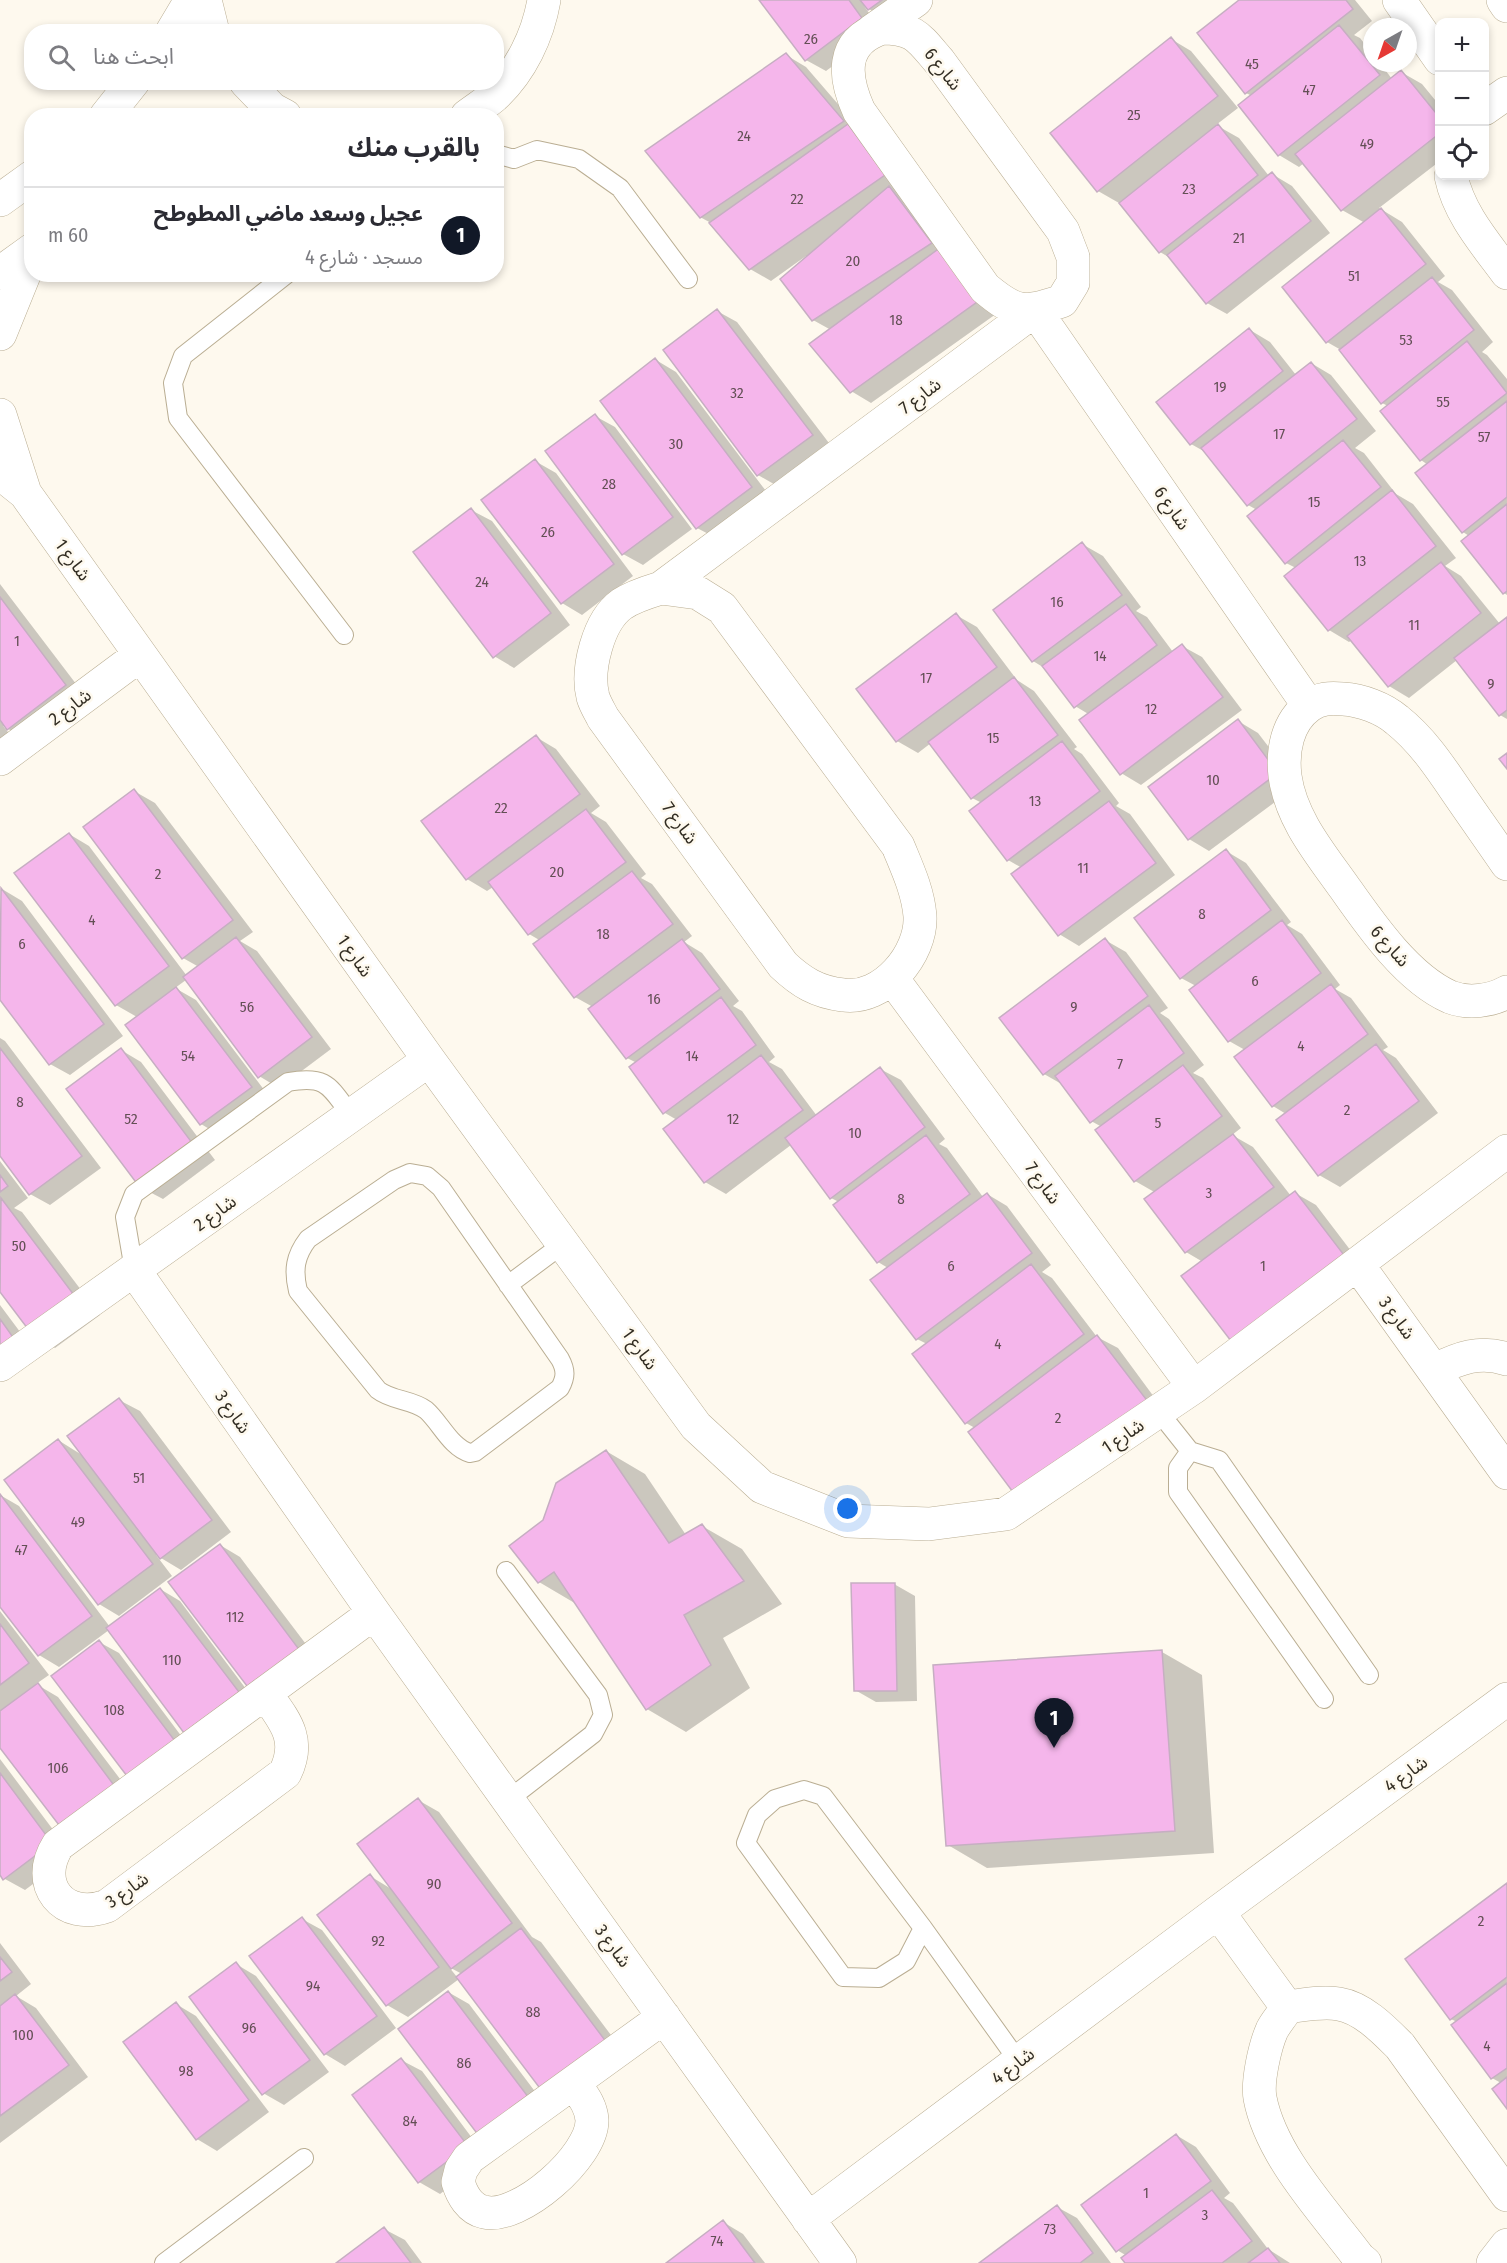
<!DOCTYPE html>
<html lang="ar">
<meta charset="utf-8">
<style>
:root{--surface:#fff;--page:#f2f2f3;--text:#2b2b33;--muted:#7c7c81;--line:#e1e1e2;--accent:#111827}
body{margin:0;font-family:"Fira Sans Condensed","Noto Sans Arabic",sans-serif;background:var(--page);color:var(--text);direction:rtl}
.controls{position:absolute;right:18px;top:18px;display:grid;overflow:hidden;border-radius:12px;box-shadow:0 3px 9px #0003}
.controls button{width:54px;height:54px;display:grid;place-items:center;padding:0;border:0;border-bottom:2px solid var(--line);background:var(--surface);color:var(--text);font:30px sans-serif}
.compass{position:absolute;left:1363px;top:18px;width:54px;height:54px;border-radius:50%;background:var(--surface);box-shadow:0 3px 9px #0003;rotate:220deg}
.you{position:absolute;left:848px;top:1509px;width:21px;height:21px;margin:-15px;border:4px solid #fff;border-radius:50%;background:#1a73e8;box-shadow:0 0 0 9px #1a73e833}
.badge{display:grid;place-items:center;width:39px;height:39px;border-radius:50%;background:var(--accent);color:#fff;font-size:20px;font-weight:700}
.pin{position:absolute;translate:-50% -50px;filter:drop-shadow(0 2px 3px #0008)}
.pin::after{content:'';position:absolute;top:32px;width:21px;height:18px;background:inherit;clip-path:polygon(0 0,100% 0,50% 100%)}
.list{margin:0;padding:0;list-style:none}
h2{display:flex;justify-content:space-between;align-items:center;height:78px;margin:0;padding:0 24px;font-size:26px}
h2 small{font-size:20px;font-weight:400;color:var(--muted)}
.list li{display:grid;grid-template-columns:39px 1fr auto;gap:18px;align-items:center;box-sizing:border-box;height:96px;padding:0 24px;border-top:2px solid var(--line)}
.list b{display:block;font-size:22px;white-space:nowrap}
.list p{margin:0;font-size:20px;white-space:nowrap;color:var(--muted)}
.list em{font-size:20px;font-style:normal;color:var(--muted)}
.icon{flex:none;width:33px;height:33px;fill:none;stroke:currentColor;stroke-width:2;stroke-linecap:round;stroke-linejoin:round}
.map{position:relative;flex:none;width:1507px;height:2263px;overflow:hidden;direction:ltr}
.search{position:absolute;background:var(--surface);box-shadow:0 3px 9px #0003;left:24px;top:24px;width:480px;height:66px;display:flex;align-items:center;gap:15px;box-sizing:border-box;padding:0 21px;border-radius:24px;color:var(--muted);font-size:22px}
.panel{position:absolute;background:var(--surface);box-shadow:0 3px 9px #0003;left:24px;top:108px;width:480px;height:174px;border-radius:24px;direction:rtl}
.map>svg:first-child{display:block}
.shadow{fill:#0003;fill-rule:evenodd}
.building{fill:#f5b6eb;stroke:#c6aec2;stroke-width:1.5}
.lines{fill:none;stroke-linecap:round;stroke-linejoin:round}
.lane-casing{stroke:#baae93;stroke-width:20}
.street-casing{stroke:#baae93;stroke-width:34}
.secondary-casing{stroke:#baae93;stroke-width:34}
.lane{stroke:#fff;stroke-width:18}
.street{stroke:#fff;stroke-width:33}
.secondary{stroke:#fff;stroke-width:33}
.labels{text-anchor:middle;stroke-width:5;stroke-linejoin:round;paint-order:stroke}
.number-label{font-size:15px;fill:#634f55}
.street-label{font-size:18px;fill:#322d23;stroke:#fef9ee}
</style>
<div class="map">
<svg width="1507" height="2263" viewBox="0 0 1507 2263">
<rect width="100%" height="100%" fill="#fef9ee"/>
<path class="shadow" d="M761 0H917L889 21 864 6 881 30 826 71 806 60Z
M1242 0H1355L1372 21 1354 35 1360 38 1372 53V63H1380L1392 79 1401 72 1422 84 1440 106V161L1379 208 1402 222 1445 276 1438 282 1452 290 1493 342 1482 352 1487 355 1507 379V595L1504 593 1469 536 1463 532 1428 465 1421 460 1382 411 1388 406 1382 403 1341 350 1327 342 1365 223 1342 210 1304 163 1299 167 1279 155 1252 96 1246 93Z
M1171 39 1191 51 1238 108 1216 125 1239 138 1269 176 1272 174 1292 186 1330 233 1227 314 1207 303 1172 259 1160 252 1120 202 1119 203 1098 191 1052 133Z
M786 55 806 67 863 133 1003 309 871 403 851 391 831 330 813 320 806 256 771 281 750 269 711 223 700 217Z
M717 311 737 322 832 447 779 487 758 475 665 350Z
M1250 330 1270 342 1296 375 1311 363 1331 375 1376 431 1355 448 1364 453 1396 494 1413 504 1456 558 1445 566 1461 576 1500 624 1507 618V719L1500 715 1457 660 1409 698 1389 686 1352 640 1349 642 1329 630 1296 568 1286 563 1257 510 1248 505 1207 453 1191 444Z
M656 360 676 372 772 499 718 539 697 528Z
M595 416 615 427 692 529 643 565 623 554Z
M535 461 556 473 633 576 582 615 562 603Z
M471 510 492 521 570 625 514 668 494 656Z
M1082 544 1103 556 1141 607 1136 611 1147 617 1173 652 1182 646 1202 657 1242 710 1141 785 1121 773 1090 715 1075 706 1046 669 1033 661 995 610Z
M0 584 86 697 28 740 3 726 20 747 0 762Z
M956 615 977 627 1017 680 1034 691 1077 747 1074 749 1082 754 1119 803 1116 806 1130 814 1175 875 1079 946 1059 934 1022 868 1008 860 982 803 972 798 931 743 918 753 897 741Z
M1238 721 1258 733 1298 785 1209 851 1189 839Z
M536 737 556 749 600 806 591 813 606 822 646 874 641 878 652 884 692 936 684 942 702 953 739 1001 733 1006 742 1011 775 1057 769 1062 782 1069 817 1116 880 1069 901 1080 945 1139 939 1144 947 1148 983 1197 987 1194 1007 1206 1051 1265 1042 1272 1052 1278 1097 1337 1118 1348 1168 1416 1041 1511 1020 1499 975 1428 966 1423 927 1344 917 1339 888 1268 878 1262 839 1202 831 1198 791 1145 726 1194 705 1182 665 1129 677 1120 665 1113 631 1067 637 1063 627 1058 593 1007 575 997 536 945 541 941 529 934 493 887 487 891 467 879 423 821Z
M134 791 155 803 253 932 240 941 257 951 331 1049 279 1088 259 1076 186 980 175 988 196 1000 271 1099 221 1136 201 1124 127 1025 137 1017 116 1005 69 834 89 846 187 976 199 967 183 958Z
M1226 851 1246 863 1291 922 1287 925 1302 934 1340 985 1335 989 1351 998 1388 1047 1383 1050 1396 1058 1438 1113 1340 1187 1319 1175 1278 1120 1286 1114 1273 1106 1245 1050 1229 1041 1191 990 1196 986 1181 978Z
M2 889 22 901 123 1036 70 1075 50 1064 0 998Z
M1105 940 1126 952 1168 1008 1160 1013 1169 1019 1204 1065 1193 1073 1203 1078 1241 1128 1232 1135 1253 1147 1291 1196 1295 1193 1316 1205 1364 1268 1203 1262 1186 1252 1146 1200 1156 1193 1135 1181 1102 1127 1091 1121 1065 1086 1044 1074Z
M0 1038 5 1041 101 1168 50 1205 30 1194 0 1154Z
M121 1050 141 1062 215 1160 163 1199 142 1188Z
M0 1161 28 1198 14 1208 22 1212 100 1315 55 1348 35 1336 0 1290Z
M0 1305 35 1352 0 1378Z
M119 1400 140 1411 231 1532 181 1570 156 1555 172 1576 119 1616 99 1604 58 1440 82 1455Z
M606 1451 645 1474 686 1535 702 1526 742 1549 782 1604 723 1638 750 1688 686 1732 647 1709 578 1605 539 1582 545 1521Z
M0 1495 19 1506 110 1627 160 1589 180 1601 258 1705 109 1630 59 1667 39 1655 0 1604Z
M220 1545 240 1557 321 1664 272 1700Z
M894 1584 915 1596 917 1701 876 1702 855 1690Z
M0 1611 49 1675 36 1684 58 1697 136 1800 0 1745Z
M99 1642 119 1653 197 1757 152 1791Z
M1162 1652 1202 1675 1214 1853 987 1868 948 1845Z
M0 1759 72 1855 25 1890 5 1879 0 1873Z
M418 1800 439 1812 532 1937 541 1942 629 2059 459 1979 408 2017 387 2005 319 1915 370 1876 393 1890ZM449 1967 462 1974 457 1977Z
M1507 1885V2106L1501 2083 1492 2078 1453 2025 1457 2022 1451 2019Z
M302 1919 322 1930 396 2028 345 2066 325 2054Z
M0 1943 31 1984 16 1996 36 2008 88 2077 0 2143Z
M236 1964 256 1976 329 2072 284 2105 263 2093Z
M448 1992 469 2004 549 2110 500 2147Z
M176 2004 196 2016 269 2112 217 2151 197 2139Z
M401 2060 422 2071 487 2158 440 2194 419 2182Z
M1176 2135 1196 2147 1230 2193 1224 2198 1233 2203 1268 2249 1290 2263H1127V2256L1117 2250Z
M1057 2207 1077 2218 1111 2263H982Z
M723 2222 743 2234 765 2263H669Z
M384 2229 405 2240 422 2263H339Z"/>
<path class="building" d="M759 0H849L862 18 805 61Z
M860 0H882L868 10Z
M1239 0H1346L1353 9 1245 94 1197 33Z
M1339 25 1380 75 1278 156 1238 105Z
M1171 37 1218 96 1097 192 1050 133Z
M786 53 844 121 700 218 645 151Z
M1401 70 1440 118V133L1341 211 1295 154Z
M848 124 885 175 749 270 709 223Z
M1218 124 1258 175 1159 253 1119 203Z
M1272 172 1311 221 1206 304 1167 255Z
M889 186 932 243 812 321 780 279Z
M1381 208 1426 264 1326 343 1282 287Z
M941 247 984 297 850 393 809 344Z
M1432 277 1474 330 1381 404 1339 350Z
M717 309 813 435 757 476 663 350Z
M1249 328 1283 371 1190 445 1156 402Z
M1467 341 1507 393 1420 461 1380 411Z
M655 358 752 487 696 529 600 401Z
M1311 362 1357 419 1247 506 1201 448Z
M1507 401V497L1462 533 1415 473Z
M595 414 673 517 622 555 545 451Z
M1343 440 1381 487 1285 564 1247 516Z
M535 459 614 564 561 604 481 500Z
M1392 490 1436 546 1328 631 1284 576Z
M1507 504V591L1503 594 1461 541Z
M471 508 551 613 493 658 413 552Z
M1082 542 1122 595 1032 662 993 610Z
M1441 562 1481 613 1388 687 1347 636Z
M0 597 66 685 7 730 0 720Z
M1126 604 1157 645 1074 708 1042 666Z
M956 613 997 667 896 742 856 689Z
M1507 617V710L1499 716 1454 658Z
M1182 644 1223 697 1120 775 1079 720Z
M1014 677 1058 735 971 799 928 742Z
M1238 719 1278 773 1188 840 1148 787Z
M536 735 580 794 466 880 421 821Z
M1062 741 1100 791 1007 861 969 811Z
M1507 753V769L1499 759Z
M134 789 233 920 182 959 83 827Z
M1109 801 1156 863 1058 936 1011 874Z
M586 809 626 862 528 935 488 882Z
M69 833 169 966 115 1006 14 873Z
M1226 849 1271 910 1180 979 1134 918Z
M632 871 673 924 574 998 533 944Z
M1 888 104 1024 49 1065 0 1000Z
M1282 920 1321 973 1228 1042 1189 990Z
M236 937 312 1037 258 1078 183 977Z
M1105 938 1148 996 1043 1075 999 1018Z
M682 939 720 989 626 1059 588 1009Z
M1331 984 1368 1034 1272 1107 1234 1057Z
M176 987 252 1087 200 1125 125 1025Z
M721 997 756 1045 663 1114 629 1067Z
M1149 1005 1184 1053 1090 1123 1055 1076Z
M1376 1044 1419 1101 1318 1176 1276 1120Z
M0 1048 82 1156 29 1195 0 1156Z
M121 1048 196 1148 141 1189 66 1089Z
M761 1055 803 1110 704 1183 663 1129Z
M1183 1065 1222 1116 1134 1182 1095 1130Z
M880 1067 925 1127 830 1199 785 1138Z
M1233 1134 1274 1187 1185 1253 1144 1199Z
M926 1135 970 1194 877 1263 833 1205Z
M0 1175 8 1186 0 1192Z
M1295 1191 1344 1255 1231 1341 1181 1276Z
M987 1193 1032 1253 916 1340 870 1280Z
M1 1198 80 1303 34 1337 0 1292Z
M1031 1264 1084 1334 965 1424 912 1354Z
M0 1319 15 1340 0 1351Z
M1097 1335 1149 1403 1019 1500 968 1432Z
M119 1398 212 1520 160 1559 67 1436Z
M58 1439 153 1564 98 1605 4 1480Z
M606 1450 669 1543 702 1524 744 1581 684 1615 711 1665 646 1710 554 1572 538 1583 509 1546 543 1520 556 1483Z
M0 1494 92 1616 38 1656 0 1607Z
M220 1544 301 1652 250 1690 168 1582Z
M851 1583H895L897 1691H854Z
M160 1588 239 1692 184 1733 106 1628Z
M0 1624 29 1663 0 1685Z
M99 1640 178 1745 130 1780 51 1676Z
M1162 1650 1175 1831 946 1846 933 1665Z
M38 1683 116 1788 62 1829 0 1748V1711Z
M0 1773 52 1843 3 1880 0 1875Z
M418 1798 512 1923 451 1969 357 1844Z
M370 1874 439 1967 386 2006 317 1915Z
M1507 1883V1977L1450 2020 1405 1959Z
M302 1917 377 2016 324 2055 249 1956Z
M521 1928 610 2047 545 2095 456 1977Z
M0 1957 12 1972 0 1981Z
M236 1962 310 2060 262 2095 189 1997Z
M1507 1983V2068L1491 2079 1451 2025Z
M448 1991 529 2098 479 2136 398 2029Z
M15 1994 69 2065 0 2116V2006Z
M176 2002 249 2100 196 2140 123 2042Z
M401 2058 468 2146 418 2183 352 2095Z
M1507 2077V2109L1492 2089Z
M1176 2134 1211 2181 1116 2252 1081 2205Z
M1212 2190 1252 2241 1222 2263H1125L1121 2258Z
M1057 2205 1093 2253 1080 2263H979Z
M723 2220 755 2263H666Z
M384 2227 411 2263H336Z
M1268 2248 1280 2263H1248Z"/>
<g class="lines">
<g class="lane-casing">
<path id="lane" d="M496 154 514 159 537 150 579 159 620 188 688 279
M287 274 183 356 173 383 178 418 344 635
M410 1173 427 1176 441 1188 560 1359C566 1370 566 1377 560 1388L475 1452 470 1453C451 1448 440 1422 426 1410 411 1399 392 1401 378 1390L298 1291C293 1270 295 1256 308 1239L394 1180Z
M134 1270 125 1217 134 1194 288 1082C327 1075 329 1086 351 1115
M508 1285 563 1244
M1159 1412 1190 1451 1178 1468V1492L1324 1699
M1190 1451 1219 1460 1369 1675
M506 1571 598 1695 603 1715 593 1734 508 1800
M923 1928 906 1961 879 1978 843 1977 746 1843 757 1815 775 1799 804 1790 823 1796 923 1928 1019 2062
M164 2263 304 2158"/>
</g>
<g class="street-casing">
<path id="street" d="M1399 0 1440 59
M1503 0 1507 6
M882 28C915 28 919 38 939 61L1063 231 1073 257V283L1062 301C1024 314 1016 314 985 288L859 111C844 78 839 42 882 28Z
M872 31 916 0
M1484 109 1507 93
M1451 176C1459 214 1485 243 1507 273
M1035 310 1309 706
M0 334 32 255
M0 415 25 493
M0 473 25 493 429 1060 696 1426 762 1487 848 1521 929 1524 1006 1514 1194 1387 1507 1151
M661 588 698 593 722 608 898 846C907 868 918 891 920 916 922 954 883 1001 843 995 817 992 801 982 783 965L603 718C600 712 595 704 593 697 586 670 598 621 622 604 634 596 648 592 661 588Z
M661 588 1035 310
M0 759 140 655
M1507 864C1490 839 1472 814 1455 789 1438 764 1421 739 1397 720 1383 708 1361 700 1343 699 1330 698 1320 698 1309 706 1287 722 1282 751 1285 776 1291 819 1320 853 1344 887 1370 924 1407 978 1450 997 1468 1004 1491 1001 1507 992
M892 978 1194 1387
M1358 1265 1507 1473
M134 1270 374 1613 840 2263
M0 1365 429 1060
M1435 1370C1459 1358 1480 1350 1507 1359
M265 1693C284 1720 302 1739 285 1773L107 1906C63 1922 33 1884 58 1845L374 1613
M1218 1912 1287 2007
M574 2083C582 2095 591 2105 592 2120 593 2156 519 2221 484 2212 470 2209 462 2195 458 2182L461 2170 469 2158 664 2017
M808 2219 1218 1912 1507 1699
M1365 2263 1359 2258C1324 2211 1271 2156 1260 2098 1257 2081 1265 2046 1272 2030 1276 2022 1283 2015 1287 2007 1304 2005 1322 2001 1339 2004 1363 2008 1384 2030 1400 2046L1507 2195
M1493 2263 1507 2245"/>
</g>
<g class="secondary-casing">
<path id="secondary" d="M205 0 213 32
M172 32 191 0
M246 82 272 109 285 116
M106 116 133 82
M467 116C476 109 486 103 494 96 521 71 538 35 544 0
M0 200 32 177
M0 273 32 250"/>
</g>
<use href="#lane" class="lane"/>
<use href="#street" class="street"/>
<use href="#secondary" class="secondary"/>
</g>
<g class="labels">
<g class="number-label">
<text x="811" y="44">26</text>
<text x="1252" y="69">45</text>
<text x="1309" y="95">47</text>
<text x="1134" y="120">25</text>
<text x="744" y="141">24</text>
<text x="1367" y="149">49</text>
<text x="1189" y="194">23</text>
<text x="797" y="204">22</text>
<text x="1239" y="243">21</text>
<text x="853" y="266">20</text>
<text x="1354" y="281">51</text>
<text x="896" y="325">18</text>
<text x="1406" y="345">53</text>
<text x="1220" y="392">19</text>
<text x="737" y="398">32</text>
<text x="1443" y="407">55</text>
<text x="1279" y="439">17</text>
<text x="1484" y="442">57</text>
<text x="676" y="449">30</text>
<text x="609" y="489">28</text>
<text x="1314" y="507">15</text>
<text x="548" y="537">26</text>
<text x="1360" y="566">13</text>
<text x="482" y="587">24</text>
<text x="1057" y="607">16</text>
<text x="1414" y="630">11</text>
<text x="17" y="646">1</text>
<text x="1100" y="661">14</text>
<text x="926" y="683">17</text>
<text x="1491" y="689">9</text>
<text x="1151" y="714">12</text>
<text x="993" y="743">15</text>
<text x="1213" y="785">10</text>
<text x="1035" y="806">13</text>
<text x="501" y="813">22</text>
<text x="1083" y="873">11</text>
<text x="557" y="877">20</text>
<text x="158" y="879">2</text>
<text x="1202" y="919">8</text>
<text x="92" y="925">4</text>
<text x="603" y="939">18</text>
<text x="22" y="949">6</text>
<text x="1255" y="986">6</text>
<text x="654" y="1004">16</text>
<text x="247" y="1012">56</text>
<text x="1074" y="1012">9</text>
<text x="1301" y="1051">4</text>
<text x="188" y="1061">54</text>
<text x="692" y="1061">14</text>
<text x="1120" y="1069">7</text>
<text x="20" y="1107">8</text>
<text x="1347" y="1115">2</text>
<text x="131" y="1124">52</text>
<text x="733" y="1124">12</text>
<text x="1158" y="1128">5</text>
<text x="855" y="1138">10</text>
<text x="1209" y="1198">3</text>
<text x="901" y="1204">8</text>
<text x="19" y="1251">50</text>
<text x="951" y="1271">6</text>
<text x="1263" y="1271">1</text>
<text x="998" y="1349">4</text>
<text x="1058" y="1423">2</text>
<text x="139" y="1483">51</text>
<text x="78" y="1527">49</text>
<text x="21" y="1555">47</text>
<text x="235" y="1622">112</text>
<text x="172" y="1665">110</text>
<text x="114" y="1715">108</text>
<text x="58" y="1773">106</text>
<text x="434" y="1889">90</text>
<text x="1481" y="1926">2</text>
<text x="378" y="1946">92</text>
<text x="313" y="1991">94</text>
<text x="533" y="2017">88</text>
<text x="249" y="2033">96</text>
<text x="23" y="2040">100</text>
<text x="1487" y="2051">4</text>
<text x="464" y="2068">86</text>
<text x="186" y="2076">98</text>
<text x="410" y="2126">84</text>
<text x="1146" y="2198">1</text>
<text x="1205" y="2220">3</text>
<text x="1050" y="2234">73</text>
<text x="717" y="2246">74</text>
</g>
<g class="street-label">
<text transform="translate(943 69) rotate(52)" y="6">شارع 6</text>
<text transform="translate(920 396) rotate(-37)" y="6">شارع 7</text>
<text transform="translate(1172 508) rotate(55)" y="6">شارع 6</text>
<text transform="translate(73 560) rotate(54)" y="6">شارع 1</text>
<text transform="translate(70 707) rotate(-37)" y="6">شارع 2</text>
<text transform="translate(680 823) rotate(54)" y="6">شارع 7</text>
<text transform="translate(1390 946) rotate(48)" y="6">شارع 6</text>
<text transform="translate(355 956) rotate(55)" y="6">شارع 1</text>
<text transform="translate(1043 1183) rotate(54)" y="6">شارع 7</text>
<text transform="translate(215 1213) rotate(-36)" y="6">شارع 2</text>
<text transform="translate(1397 1318) rotate(54)" y="6">شارع 3</text>
<text transform="translate(640 1349) rotate(54)" y="6">شارع 1</text>
<text transform="translate(233 1412) rotate(55)" y="6">شارع 3</text>
<text transform="translate(1123 1436) rotate(-34)" y="6">شارع 1</text>
<text transform="translate(1406 1774) rotate(-36)" y="6">شارع 4</text>
<text transform="translate(127 1890) rotate(-35)" y="6">شارع 3</text>
<text transform="translate(613 1946) rotate(54)" y="6">شارع 3</text>
<text transform="translate(1013 2066) rotate(-37)" y="6">شارع 4</text>
</g>
</g>
</svg>
<div class="controls">
<button>+</button>
<button>−</button>
<button><svg class="icon" aria-label="locate" viewBox="0 0 24 24"><circle cx="12" cy="12" r="6"/><path d="M12 2v4M12 18v4M2 12h4M18 12h4"/></svg></button>
</div>
<svg class="compass" viewBox="-18 -18 36 36"><path d="M0-13l5 13h-10z" fill="#e53935"/><path d="M0 13l5-13h-10z" fill="#7c7c81"/></svg>
<div class="you"></div>
<div class="pin badge" style="left:1054px;top:1748px">1</div>
<div class="search"><svg class="icon" aria-label="search" viewBox="0 0 24 24"><circle cx="10" cy="10" r="6"/><path d="M15 15l6 6"/></svg>ابحث هنا</div>
<section class="panel">
<h2>بالقرب منك<small></small></h2>
<ul class="list">
<li><span class="badge">1</span><div><b>عجيل وسعد ماضي المطوطح</b><p>مسجد · شارع 4</p></div><em>60 m</em></li>
</ul>
</section>
</div>
